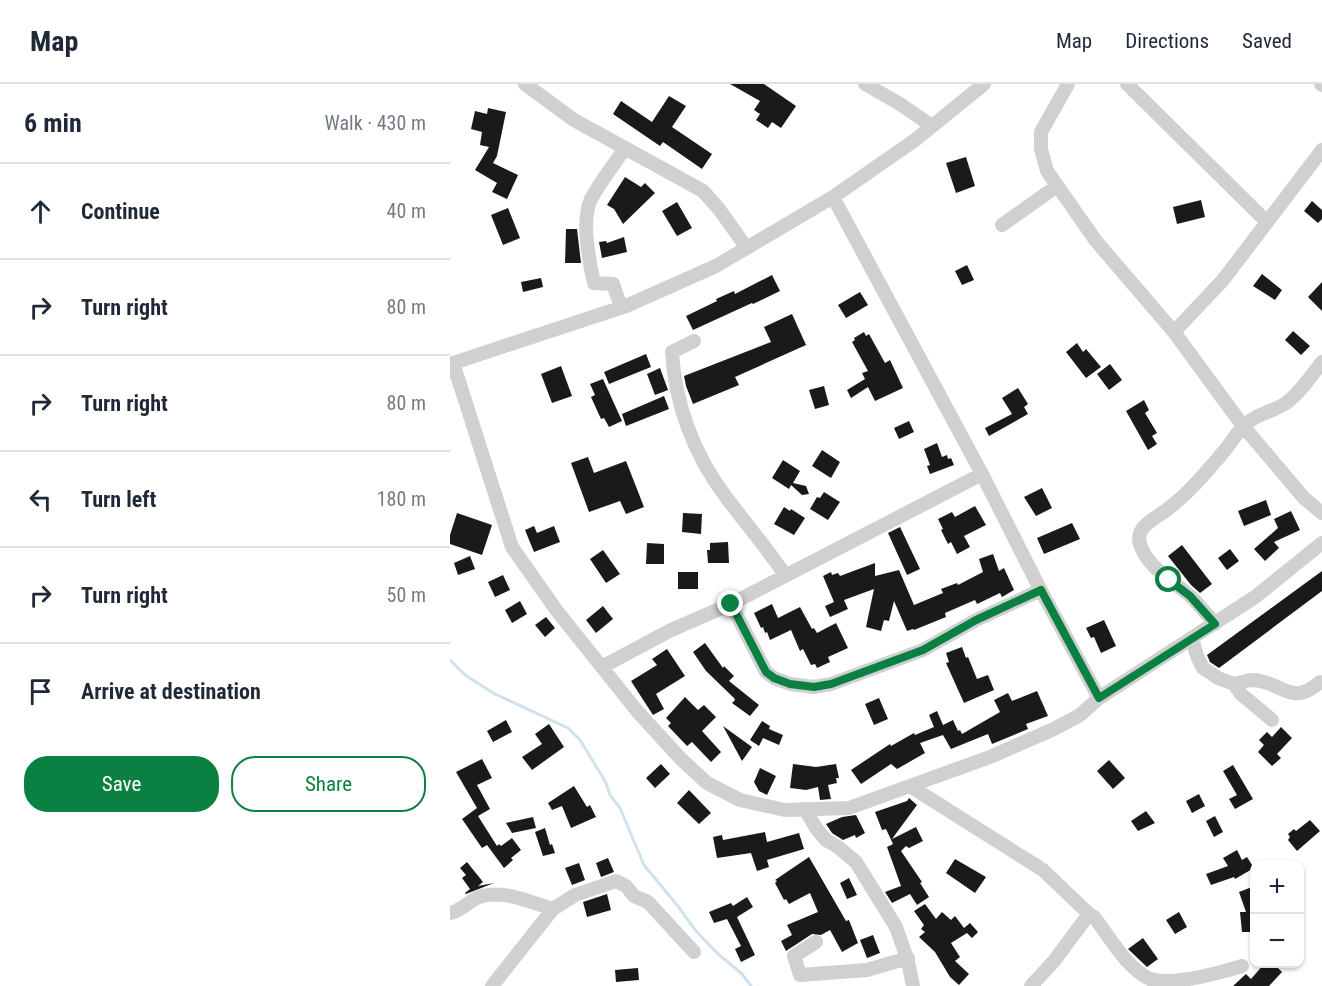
<!DOCTYPE html>
<meta charset="utf-8">
<style>
:root{--surface:#fff;--page:#f2f2f3;--text:#1f2937;--muted:#747a83;--line:#e0e1e3;--accent:#0b8043}
body{margin:0;font-family:"Roboto Condensed",sans-serif;background:var(--page);color:var(--text)}
.controls{position:absolute;right:18px;bottom:18px;display:grid;overflow:hidden;border-radius:12px;box-shadow:0 2px 4px #0004}
.controls button{width:54px;height:54px;display:grid;place-items:center;padding:0;border:0;border-bottom:2px solid var(--line);background:var(--surface);color:var(--text);font:30px sans-serif}
.stop{position:absolute;width:18px;height:18px;margin:-14px;border:4px solid #0b8043;border-radius:50%;background:#fff}
.stop.end{background:#0b8043;border-color:#fff;box-shadow:0 2px 6px #0008}
.list{margin:0;padding:0;list-style:none}
h2{display:flex;justify-content:space-between;align-items:center;height:78px;margin:0;padding:0 24px;font-size:26px}
h2 small{font-size:20px;font-weight:400;color:var(--muted)}
.list li{display:grid;grid-template-columns:39px 1fr auto;gap:18px;align-items:center;box-sizing:border-box;height:96px;padding:0 24px;border-top:2px solid var(--line)}
.list b{display:block;font-size:22px;white-space:nowrap}
.list em{font-size:20px;font-style:normal;color:var(--muted)}
.actions{display:flex;gap:12px;padding:18px 24px}
.actions a{flex:1;padding:14px 0;border:2px solid var(--accent);border-radius:24px;text-align:center;font-size:21px;color:var(--accent)}
.actions .main{background:var(--accent);color:#fff}
.icon{flex:none;width:33px;height:33px;fill:none;stroke:currentColor;stroke-width:2;stroke-linecap:round;stroke-linejoin:round}
.map{position:relative;flex:none;width:872px;height:902px;overflow:hidden}
header{display:flex;align-items:center;gap:36px;box-sizing:border-box;height:84px;padding:0 30px;background:var(--surface);border-bottom:2px solid var(--line)}
header strong{font-size:28px}
nav{display:flex;gap:33px;margin-inline-start:auto;font-size:21px}
main{display:flex}
aside{flex:1;background:var(--surface)}
.map>svg:first-child{display:block}
.lines{fill:none;stroke-linecap:round;stroke-linejoin:round}
.stream{stroke:#cfe2ee;stroke-width:3}
.building{fill:#1a1a1a}
.minor{stroke:#d0d0d0;stroke-width:14}
.route{stroke:#0b8043;stroke-width:8}
</style>
<header>
<strong>Map</strong>
<nav><a>Map</a><a>Directions</a><a>Saved</a></nav>
</header>
<main>
<aside>
<h2>6 min<small>Walk · 430 m</small></h2>
<ul class="list">
<li><svg class="icon" aria-label="ahead" viewBox="0 0 24 24"><path d="M12 20V5M6 11l6-6 6 6"/></svg><div><b>Continue</b></div><em>40 m</em></li>
<li><svg class="icon" aria-label="right" viewBox="0 0 24 24"><path d="M7 20v-9h11M14 6l5 5-5 5"/></svg><div><b>Turn right</b></div><em>80 m</em></li>
<li><svg class="icon" aria-label="right" viewBox="0 0 24 24"><path d="M7 20v-9h11M14 6l5 5-5 5"/></svg><div><b>Turn right</b></div><em>80 m</em></li>
<li><svg class="icon" aria-label="left" viewBox="0 0 24 24"><path d="M17 20v-9H6M10 6l-5 5 5 5"/></svg><div><b>Turn left</b></div><em>180 m</em></li>
<li><svg class="icon" aria-label="right" viewBox="0 0 24 24"><path d="M7 20v-9h11M14 6l5 5-5 5"/></svg><div><b>Turn right</b></div><em>50 m</em></li>
<li><svg class="icon" aria-label="arrive" viewBox="0 0 24 24"><path d="M6 21V4h12l-3 4 3 4H6"/></svg><div><b>Arrive at destination</b></div></li>
</ul>
<div class="actions"><a class="main">Save</a><a>Share</a></div>
</aside>
<div class="map">
<svg width="872" height="902" viewBox="0 0 872 902">
<rect width="100%" height="100%" fill="#fff"/>
<g class="lines">
<path class="stream" d="M0 576 15 591 43 609 118 644 130 656 155 697 160 711 170 724 194 781 227 821 246 847 267 869 292 890 301 902"/>
</g>
<path class="building" d="M280 0H314L346 22 331 44 322 38 318 44 306 36 310 30 304 26 310 17Z
M219 12 236 22 222 43 262 70 252 85 213 58 210 62 163 30 171 17 202 38Z
M38 24 56 28 47 72 43 79 68 91 57 115 42 108 47 99 25 86 39 63 30 61 32 48 21 45 25 27 37 30Z
M516 73 525 102 506 109 496 79Z
M175 93 191 103 195 99 205 109 173 140 164 125 157 121Z
M751 116 755 133 727 140 723 123Z
M862 117 872 126V135L868 139 854 127Z
M227 118 242 144 227 152 212 127Z
M58 124 70 154 53 161 41 131Z
M116 145H127L131 179H115Z
M174 153 177 168 152 174 149 158 156 157 157 159Z
M517 181 524 196 512 201 505 187Z
M812 190 832 206 825 216 803 202Z
M322 191 330 207 303 220 302 219 243 246 236 232 267 217 266 215 284 207 285 210Z
M91 194 93 203 73 208 71 198Z
M872 198V227L858 213Z
M410 208 418 221 396 234 388 221Z
M342 230 356 261 285 293 289 301 243 320 236 302 234 292 321 258 314 243Z
M843 247 860 262 851 271 835 256Z
M414 248 416 252 419 250 435 279 440 276 453 304 425 317 418 303 401 314 397 306 415 295 412 289 418 287 402 258 405 256 404 254Z
M627 259 633 268 636 265 651 283 636 294 616 268Z
M196 270 201 283 159 300 154 288Z
M660 280 672 296 659 306 647 290Z
M111 282 122 312 102 319 91 290Z
M210 284 218 306 205 311 197 290Z
M153 295 172 337 159 343 154 334 151 335 141 313 145 311 140 300Z
M374 302 379 321 365 325 359 306Z
M568 304 578 320 574 323 578 330 539 352 535 344 562 330 552 314Z
M214 312 219 325 176 342 172 330Z
M694 316 699 326 695 329 707 349 702 352 707 360 698 366 676 327Z
M459 337 464 348 449 355 444 344Z
M487 359 492 373 497 371 498 375 501 374 504 381 480 390 477 382 480 381 474 365Z
M372 366 390 378 381 394 362 382Z
M138 373 144 389 176 377 194 423 176 430 170 417 139 428 121 379Z
M333 376 350 387 343 399 356 402 359 410 352 411 341 401 339 405 322 394Z
M592 404 602 424 586 432 574 413Z
M374 408 390 418 378 436 360 425 367 413 370 414Z
M816 416 821 431 794 442 788 427Z
M525 422 536 441 514 452 520 463 507 470 501 458 498 460 491 446 493 445 488 435 502 428 505 433Z
M334 423 340 427 341 425 355 434 344 451 324 440Z
M841 427 850 446 824 458 829 464 815 477 804 465 828 444 824 435Z
M7 429 42 441 32 471 0 460V451Z
M233 429 252 430 251 450 232 448Z
M622 439 630 455 594 470 587 454Z
M84 442 87 449 104 442 110 458 84 468 75 446Z
M450 443 470 485 457 491 438 449Z
M278 458 279 479H258L257 466H260V459Z
M197 459 214 460V480H196Z
M732 461 762 500 750 509 741 501 718 472Z
M780 465 789 477 777 486 768 474Z
M153 466 170 490 156 499 140 475Z
M543 470 549 487 554 484 564 506 552 513 550 509 527 520 525 516 495 529 496 533 464 546 463 545 457 547 444 517 439 537 434 536 431 547 416 543 424 505 394 516 398 525 380 533 375 522 384 518 373 492 381 488 382 491 388 489 390 492 425 479V492L449 486 464 521 493 509 491 505 507 499 508 501 533 488 529 475Z
M20 472 25 485 8 491 4 479Z
M872 487V507L769 584 760 578 757 571Z
M228 488H248V505H228Z
M53 491 60 506 45 513 38 498Z
M70 517 77 530 62 539 55 526Z
M322 520 328 534 350 523 362 545 364 544 367 549 386 539 398 564 378 573 380 578 367 584 365 580 361 581 353 565 350 567 341 546 320 556 317 548 315 549 313 543 311 544 304 529Z
M153 522 163 535 146 549 136 536Z
M96 533 105 544 95 553 85 541Z
M654 536 666 562 651 569 644 553 641 554 636 544Z
M255 559 273 584 274 582 284 592 279 597 309 621 300 632 282 619 285 616 284 614 256 587 243 568Z
M512 563 516 574 518 573 527 595 538 591 544 606 514 619 496 579 499 578 496 569Z
M217 565 235 592 206 610 214 625 203 631 181 597 207 581 202 575Z
M587 607 598 632 576 640 578 645 542 660 538 650 501 665 493 651 470 659 475 669 447 685 441 680 411 700 401 686 440 660 441 662 464 649 465 651 484 643 479 631 487 627 493 641 503 636 508 647 510 646 512 650 550 628 544 616 558 609 562 617Z
M235 613 248 626 254 621 266 633 252 647 271 668 261 678 242 658 237 662 218 642 221 639 216 634Z
M429 614 438 635 424 641 415 620Z
M56 636 62 648 43 658 37 647Z
M312 637 320 642 319 645 333 651 329 661 313 654 309 662 300 656Z
M99 640 114 663 82 686 72 673 92 660 85 650Z
M273 642 302 663 292 677Z
M831 643 842 654 827 670 831 674 822 682 808 668 814 661 809 656 817 648 822 653Z
M32 675 42 694 27 701 40 725 28 732 47 762 49 760 51 762 62 754 71 766 61 774 63 776 54 784 37 761 32 764 12 735 27 724 6 688Z
M659 676 675 694 663 705 647 687Z
M211 680 220 690 205 704 196 694Z
M343 680 366 683 386 680 389 694H386L387 699 378 701 381 715 370 716 368 703 356 706 340 704Z
M783 681 803 715 785 725 779 715 787 711 773 687Z
M310 684 326 692 317 711 309 707 304 698Z
M124 702 137 723 140 721 146 733 121 744 112 722 102 726 98 719Z
M239 706 261 729 249 740 227 719Z
M749 710 755 722 742 729 736 717Z
M459 714 467 721 442 755 466 743 473 757 459 764 456 762 451 767 472 798 470 799 479 813 467 821 460 810 442 819 435 808 451 802 437 763 443 760 436 745 432 746 425 728 457 717Z
M696 727 705 739 688 747 681 737Z
M406 731 415 749 406 754 405 751 393 756 382 749 376 740 392 733Z
M765 732 773 748 764 753 756 737Z
M83 733 86 744 62 749 56 739Z
M860 736 870 747 847 767 838 756 840 753 838 750 844 745 846 747Z
M95 744 100 761 102 760 105 769 93 772 85 748Z
M315 748 317 758 349 749 354 765 317 776 319 783 307 787 301 769 267 774 263 753 272 751 273 756Z
M787 766 792 776 797 773 804 784 785 795 784 793 761 801 756 790 778 782 773 774Z
M359 773 396 837 399 836 408 859 392 868 380 846 371 851 362 850 336 867 331 857 342 851 337 841 368 828 360 809 339 820 336 815 334 816 325 799 327 797 325 796Z
M158 774 164 788 151 793 146 779Z
M505 775 536 793 525 809 496 789Z
M17 778 33 798 28 802 44 799 16 810 15 809 20 805 12 794 16 791 10 784Z
M129 779 135 796 122 801 115 784Z
M399 794 407 811 397 815 390 799Z
M802 803 804 809V848H792L790 828H796L789 808Z
M157 810 161 826 137 833 133 818Z
M297 813 303 823 287 833 305 871 291 878 285 865 291 862 277 835 264 839 259 828 281 819 283 822Z
M475 820 486 835 492 828 501 836 505 832 514 844 520 839 528 848 522 854 517 849 501 859 510 873 505 877 519 890 509 901 500 893 485 868 469 853 475 848 471 845 474 841 464 827Z
M729 828 737 843 725 850 716 836Z
M423 851 430 869 417 874 410 856Z
M693 854 708 875 697 883 678 865Z
M815 879H823L832 888 819 902H783L796 890 801 895Z
M188 884 189 896 166 898 165 886Z"/>
<g class="lines">
<path class="minor" d="M75 0 124 36 253 107 269 125 296 163
M415 0 450 20 482 42
M618 0 591 48V65L597 87 646 157 724 248 793 342 854 414 872 429
M677 0 817 138
M871 0 872 1
M552 141 607 102
M171 223 163 200 144 199C139 177 131 136 141 115 150 98 164 81 175 64
M724 248 773 196 872 66
M244 257 222 268C225 320 244 371 276 413 296 440 317 464 335 491
M3 279 62 463 107 527 187 627 230 674 257 699 290 716 335 726 399 724 540 673 604 645 630 631 649 614 588 501 532 390 383 113
M0 280 176 222 266 182 383 113 465 56 534 0
M281 520 316 588 324 594 340 600 364 603 381 600 473 566 526 536 591 506
M765 540C757 531 749 520 740 512 723 496 698 485 690 460 684 442 707 434 719 424 740 408 759 385 776 365 782 357 788 347 796 340 808 329 823 328 836 319 850 309 861 292 872 278
M742 554 747 572 753 584 768 594 784 600 791 610 822 636
M152 583 219 547 281 520 532 390
M784 600C790 599 797 596 803 596 832 597 841 624 870 598
M649 614 805 513 872 459
M460 702 593 786 639 830 644 833C660 853 676 884 700 895 723 902 769 889 792 882
M355 725 366 744 376 756 388 763 406 778 446 843 458 877 463 902
M0 829C11 827 19 817 29 813 52 805 81 818 103 825L125 811 166 797 176 802 184 812 198 818 244 868
M366 858 344 872 350 891 417 886 458 874
M42 902 103 825
M581 902 604 877 639 830"/>
</g>
<g class="lines">
<path class="route" d="M281 520 316 588 324 594 340 600 364 603 381 600 473 566 526 536 591 506 649 614 765 540 740 512 719 496"/>
</g>
</svg>
<div class="controls">
<button>+</button>
<button>−</button>
</div>
<div class="stop" style="left:719px;top:496px"></div>
<div class="stop end" style="left:281px;top:520px"></div>
</div>
</main>
